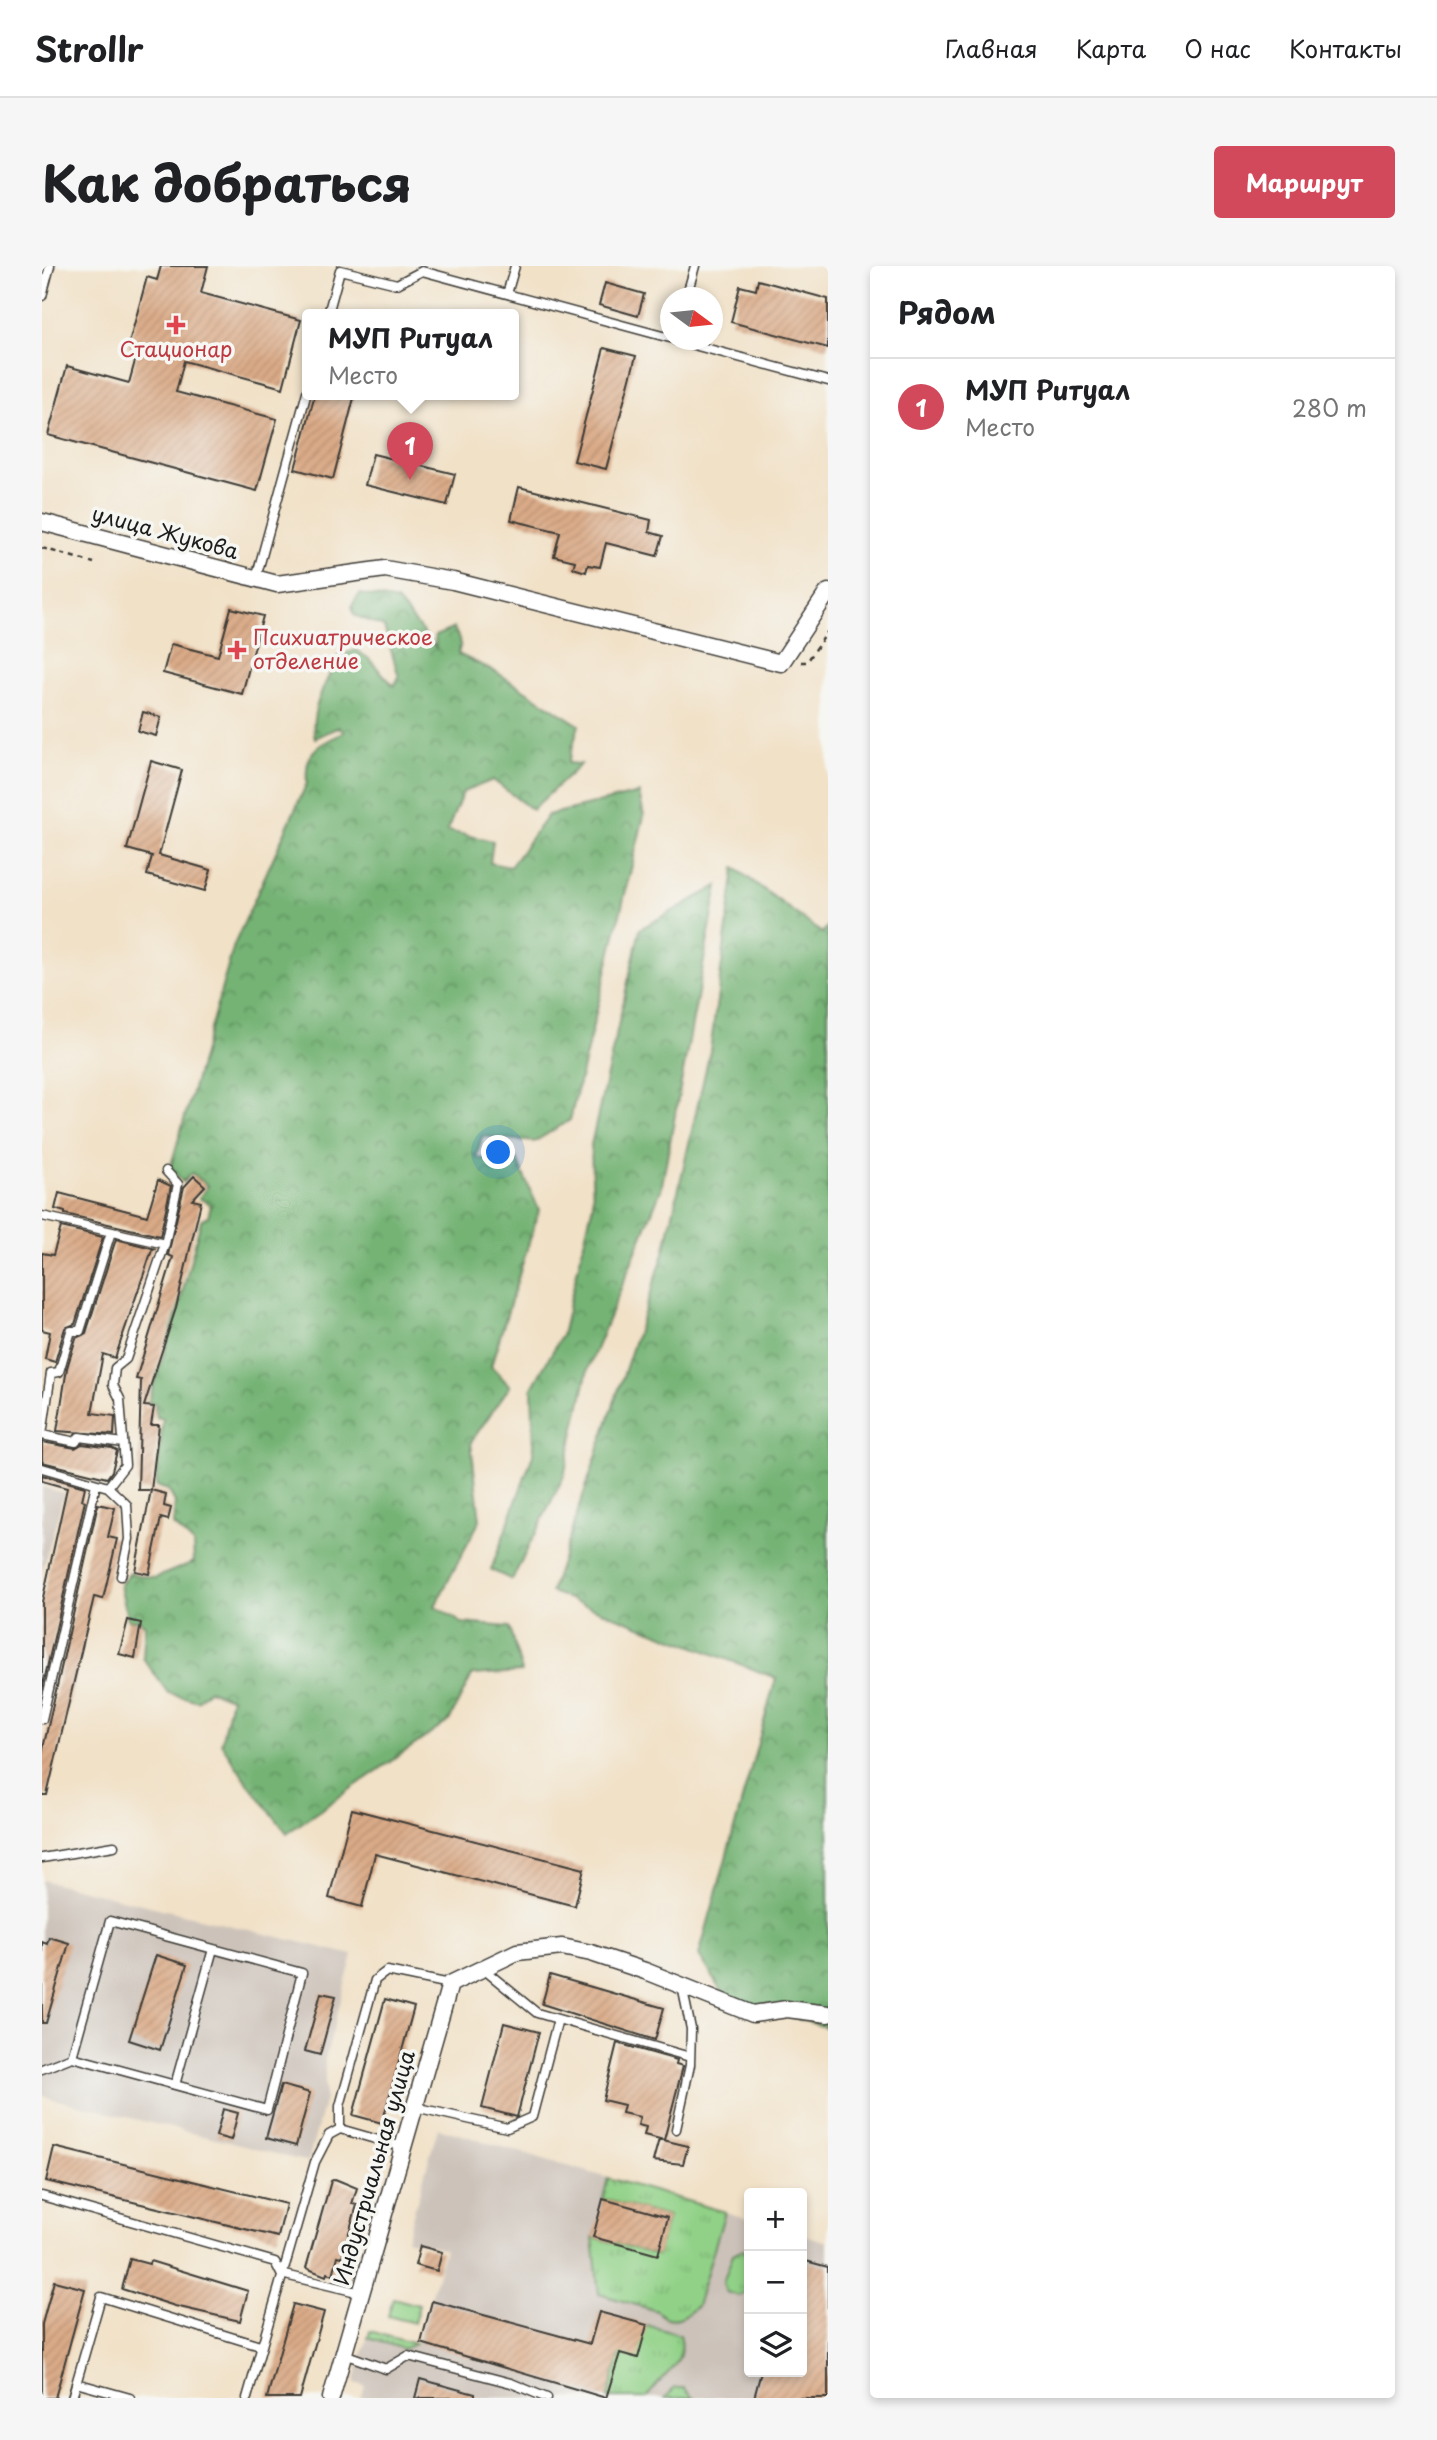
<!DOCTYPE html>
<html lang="ru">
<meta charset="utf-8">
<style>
:root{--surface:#fff;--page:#f6f6f6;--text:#202124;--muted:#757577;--line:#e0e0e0;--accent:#d1495b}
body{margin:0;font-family:"Playpen Sans",sans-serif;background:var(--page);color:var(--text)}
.controls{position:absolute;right:21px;bottom:21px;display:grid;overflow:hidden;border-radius:7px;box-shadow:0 4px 10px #0003}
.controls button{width:63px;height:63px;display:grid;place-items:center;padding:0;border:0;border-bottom:2px solid var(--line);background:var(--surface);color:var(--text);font:35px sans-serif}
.compass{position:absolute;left:618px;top:21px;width:63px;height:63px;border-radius:50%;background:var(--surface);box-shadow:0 4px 10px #0003;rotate:105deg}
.you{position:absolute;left:457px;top:887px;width:24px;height:24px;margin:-18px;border:5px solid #fff;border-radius:50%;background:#1a73e8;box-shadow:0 0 0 10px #1a73e833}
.badge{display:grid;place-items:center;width:46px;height:46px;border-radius:50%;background:var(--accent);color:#fff;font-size:23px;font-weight:700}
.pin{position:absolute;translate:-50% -58px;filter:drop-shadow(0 2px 4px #0008)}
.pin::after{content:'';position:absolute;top:37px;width:24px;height:21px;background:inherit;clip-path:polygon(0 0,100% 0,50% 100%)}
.popup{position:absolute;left:260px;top:43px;width:217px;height:91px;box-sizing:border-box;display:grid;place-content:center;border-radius:7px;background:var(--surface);filter:drop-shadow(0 2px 5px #0005);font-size:23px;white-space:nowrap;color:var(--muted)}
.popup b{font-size:26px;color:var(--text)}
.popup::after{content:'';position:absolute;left:50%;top:100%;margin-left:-14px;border:14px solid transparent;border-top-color:var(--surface)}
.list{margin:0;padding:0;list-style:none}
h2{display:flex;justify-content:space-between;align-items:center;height:91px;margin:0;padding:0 28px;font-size:30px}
h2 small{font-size:23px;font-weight:400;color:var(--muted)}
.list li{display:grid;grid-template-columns:46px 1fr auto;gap:21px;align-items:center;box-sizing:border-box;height:98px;padding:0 28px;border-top:2px solid var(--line)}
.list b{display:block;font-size:26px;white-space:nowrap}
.list p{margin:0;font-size:23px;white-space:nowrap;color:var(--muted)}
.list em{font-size:23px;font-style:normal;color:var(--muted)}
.icon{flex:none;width:38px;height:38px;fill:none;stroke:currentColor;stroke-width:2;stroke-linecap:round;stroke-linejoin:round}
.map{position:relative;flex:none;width:786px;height:2132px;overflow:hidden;border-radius:7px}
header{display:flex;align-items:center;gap:42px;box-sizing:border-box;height:98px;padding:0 35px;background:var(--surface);border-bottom:2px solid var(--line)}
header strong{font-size:33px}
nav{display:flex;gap:38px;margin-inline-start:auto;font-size:24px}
.intro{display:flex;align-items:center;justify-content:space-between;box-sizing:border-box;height:168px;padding:0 42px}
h1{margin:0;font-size:49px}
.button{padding:18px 32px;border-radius:7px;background:var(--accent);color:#fff;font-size:24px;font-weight:700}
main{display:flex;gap:42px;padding:0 42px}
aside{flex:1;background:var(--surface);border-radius:7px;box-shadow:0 4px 10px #0003}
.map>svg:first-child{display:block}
.industrial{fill:#ccc2b9}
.grass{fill:url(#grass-tufts);stroke:#567652;stroke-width:2}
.forest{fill:url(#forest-crowns);stroke:#486848;stroke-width:2}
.building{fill:url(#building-hatch)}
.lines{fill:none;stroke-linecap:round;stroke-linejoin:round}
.service-casing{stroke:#3c3a36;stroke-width:11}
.minor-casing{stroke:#3c3a36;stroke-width:19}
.path{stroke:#3c3a36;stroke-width:2.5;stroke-dasharray:5 5;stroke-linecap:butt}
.service{stroke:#fff;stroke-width:8}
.minor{stroke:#fff;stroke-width:16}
.health-dot{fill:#e0444e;stroke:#f6f6f2;stroke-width:2.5}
.labels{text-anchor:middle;stroke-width:7;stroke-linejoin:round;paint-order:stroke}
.health-label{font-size:21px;fill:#be3a42;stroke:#f6f6f2}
.street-label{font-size:21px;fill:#1c1c1c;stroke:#f6f6f2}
</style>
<header>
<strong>Strollr</strong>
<nav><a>Главная</a><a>Карта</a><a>О нас</a><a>Контакты</a></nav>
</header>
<div class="intro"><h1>Как добраться</h1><a class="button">Маршрут</a></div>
<main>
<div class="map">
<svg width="786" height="2132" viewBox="0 0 786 2132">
<defs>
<pattern id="grass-tufts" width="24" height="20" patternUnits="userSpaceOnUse" patternTransform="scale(1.75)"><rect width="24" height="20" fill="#91d187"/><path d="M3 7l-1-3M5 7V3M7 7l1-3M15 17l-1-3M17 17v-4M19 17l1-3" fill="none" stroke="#7cb374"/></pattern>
<pattern id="forest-crowns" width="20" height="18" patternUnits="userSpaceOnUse" patternTransform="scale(1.75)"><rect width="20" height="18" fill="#74b374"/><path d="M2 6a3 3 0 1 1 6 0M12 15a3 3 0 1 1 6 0" fill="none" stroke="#5e915e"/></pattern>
<pattern id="building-hatch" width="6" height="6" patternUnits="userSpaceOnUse" patternTransform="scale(1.75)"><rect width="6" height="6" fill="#daaa87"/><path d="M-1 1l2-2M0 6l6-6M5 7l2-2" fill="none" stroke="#ba9274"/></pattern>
</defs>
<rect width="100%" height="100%" fill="#f6f6f2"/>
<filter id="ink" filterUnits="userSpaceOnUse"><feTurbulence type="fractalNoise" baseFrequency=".0143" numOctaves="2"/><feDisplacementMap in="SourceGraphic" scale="14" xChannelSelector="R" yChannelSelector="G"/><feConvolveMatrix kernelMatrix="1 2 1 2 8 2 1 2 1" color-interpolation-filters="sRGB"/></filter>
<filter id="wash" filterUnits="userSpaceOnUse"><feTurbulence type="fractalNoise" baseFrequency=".00686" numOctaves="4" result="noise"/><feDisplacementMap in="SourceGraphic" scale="28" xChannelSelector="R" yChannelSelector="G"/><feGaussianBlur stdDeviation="1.57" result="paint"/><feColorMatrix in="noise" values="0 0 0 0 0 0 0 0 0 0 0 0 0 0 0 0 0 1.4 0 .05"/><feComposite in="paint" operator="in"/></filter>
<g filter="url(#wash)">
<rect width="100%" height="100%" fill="#f1e1c7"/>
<path class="industrial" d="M0 1221 22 1227 0 1307Z
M0 1614 311 1689 283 1793V1833L266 1896 0 1830Z
M396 1862 707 1953V2106H760V1968L786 1976V2132H319L323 2120 312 2117 325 2073 363 2084 375 2079 403 1983 364 1973Z"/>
<path class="grass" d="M566 1912 683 1946 655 2040C642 2052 629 2059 615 2045L557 2028 551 1971 615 1989 626 1951 561 1933Z
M699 1984 707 1986 705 2026 697 2030 684 2026 681 2017 691 1988Z
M351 2032 377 2039 372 2057 346 2050Z
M605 2059 638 2069C647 2098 617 2110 605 2132H566L578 2087Z
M328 2065 373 2078 362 2083 326 2072Z
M633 2122H642L651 2132H623Z"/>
<path class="forest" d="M318 328 355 335 394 382 393 370 412 362 419 377 416 388 454 406 537 459 526 497 539 498 490 544 451 514 421 526 405 565 451 575 448 597 468 601 506 549 597 527 602 550 528 854 492 876 440 870 434 892 475 894 497 944 449 1100 468 1120 429 1176 438 1254 393 1340 420 1357 467 1361 480 1406 430 1409 407 1455 245 1567 202 1512 179 1477 189 1432 166 1424 156 1435 126 1427 101 1392 103 1359 97 1354H86L78 1319 88 1307 113 1312 152 1296 151 1277 131 1259 133 1236 126 1224 114 1220 121 1152H114L113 1137H106L137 1040 159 954 166 950 169 939 157 932 166 920 150 907 141 916 128 903 192 679 265 517C262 482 276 481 302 466L297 461 273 472C266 446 285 413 297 390L314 384 326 392 352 420 357 411 342 361 312 349 310 339Z
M693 602 780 667 786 660V1762L683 1730 657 1689 734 1412 509 1326 622 987 668 785Z
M676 620 619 924 546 1103 522 1210 470 1314 449 1304 492 1186 490 1122 520 1069 551 938 549 879 598 663Z"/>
<g id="blocks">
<path class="building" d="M119 0H166L159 27 259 54 241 122 142 95 134 126 235 153 215 225 6 169 25 100 87 117 96 84 86 81 105 11 115 14Z
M716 14 786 33V82L689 56 698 20 714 24Z
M563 17 602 28 596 50 557 39Z
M562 82 594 90 564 203 532 195Z
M273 128H313L291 213 253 203Z
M331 188 413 208 405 239 323 219Z
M477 221 609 254 607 266 621 270 615 290 564 277 558 301 546 299 544 306 531 302 533 295 512 290 518 266 469 254Z
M189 342 221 350 200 428 121 407 129 378 176 390Z
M101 446 119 451 114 470 96 465Z
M109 495 140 504 117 589 169 604 163 625 105 609 110 590 85 583Z
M152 910 163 920 150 934 159 936 134 1042 102 1140 112 1141 109 1159H117L109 1224H96L99 1114 94 1113 131 991 126 989 142 921Z
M116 914 129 920 118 970 23 948V946L13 943 17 927 105 950Z
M19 961 61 971 33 1058 23 1062 13 1096 3 1093 8 1066 0 1064V987L11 989Z
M74 973 114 983 110 984 73 1092 61 1088 50 1147 73 1150 72 1169 15 1165 25 1102 34 1072 44 1067Z
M0 1176 33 1182 40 1178 70 1182 75 1185 70 1205 65 1212 0 1196Z
M0 1209 43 1221 40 1234 43 1235 0 1424V1336L25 1222 0 1215Z
M109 1224 124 1228 122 1240 129 1242 126 1254 119 1252 107 1308 93 1305Z
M56 1238 73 1242 66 1271 75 1273 61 1333 52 1331 5 1529H0V1487Z
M86 1354 99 1357 93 1392 77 1388Z
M310 1543 542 1603 533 1640 333 1588 320 1641 287 1632Z
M7 1671 27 1677 4 1757H0V1676L5 1678Z
M114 1689 145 1699 118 1784 87 1774Z
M508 1709 622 1742 613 1774 500 1738Z
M279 1727 294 1730 278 1789 263 1785Z
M343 1733 372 1741 340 1857 311 1849Z
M462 1757 497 1766 475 1851 440 1842Z
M575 1777 635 1794 634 1798 641 1800 622 1874 602 1869 604 1861 596 1859 598 1851 580 1847 582 1839 561 1834Z
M239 1819 268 1827 254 1880 224 1872Z
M181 1843 196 1847 189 1874 174 1870Z
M617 1873 646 1880 641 1898 611 1895Z
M12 1881 244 1938 236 1971 4 1915Z
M293 1913 315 1922 310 1938 315 1939 300 1991 296 1990 291 2009 285 2007 284 2010 264 2002 289 1915Z
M561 1933 626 1951 616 1989 551 1971Z
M378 1980 400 1986 395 2005 373 1999Z
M88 1993 107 1998 108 1995 206 2025 198 2055 133 2040 80 2023Z
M760 1994 786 2001V2132H712L719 2106H760Z
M12 2015 43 2023 13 2132H0V2058Z
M390 2035 548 2078 557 2046 605 2059 596 2092 578 2087 564 2132 379 2077Z
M251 2038 282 2046 258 2132H225Z
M378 2113 433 2128V2132H373Z"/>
</g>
</g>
<g filter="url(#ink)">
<use href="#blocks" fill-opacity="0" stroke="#3c3a36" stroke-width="2"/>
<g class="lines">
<g class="service-casing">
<path id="service" d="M465 28 473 0
M0 30 8 0
M644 32 653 0
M286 48 298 4 355 18 380 5 628 72
M633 74 786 115
M214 312 265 126
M0 950 123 978 84 1093 73 1102 71 1119 78 1133 83 1199 66 1221 0 1202
M69 966 38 1065H29L17 1106 9 1107 0 1169 34 1176 37 1171 81 1177
M123 978 136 918 124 905
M66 1221 85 1239 87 1273 79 1310
M0 1453 54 1218
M0 1592 72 1580
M440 1702 495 1747 648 1791
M0 1803 30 1791 225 1844 260 1707 68 1655 30 1791
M133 1819 171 1683
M373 1841 465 1862 490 1851 516 1753
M298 1863 361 1881
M634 1863 648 1799 649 1763 640 1720
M0 1930 233 1996 239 2008 319 2027
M302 2088 344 2103 366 2090 469 2117 505 2132
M34 2117 88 2132
M30 2132 59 2031 218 2080
M205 2132 273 1896 287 1869 298 1863V1840L333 1714 345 1705 408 1718"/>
</g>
<g class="minor-casing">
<path id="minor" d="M0 256 235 318 343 303 411 315 739 397 786 326
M289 2132 408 1718 475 1686 520 1681 549 1687 603 1705 711 1748 745 1743 786 1748"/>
</g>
<path class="path" d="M0 282 52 297
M759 396H765L786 365"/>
<use href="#service" class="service"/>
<use href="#minor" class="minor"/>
</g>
</g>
<g class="health-dot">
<path d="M130.5 48.5h7v7h7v7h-7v7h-7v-7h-7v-7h7z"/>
<path d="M191.5 373.5h7v7h7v7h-7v7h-7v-7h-7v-7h7z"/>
</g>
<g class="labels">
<g class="health-label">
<text x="134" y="91">Стационар</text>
<text x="211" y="379" text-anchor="start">Психиатрическое<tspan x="211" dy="24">отделение</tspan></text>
</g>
<g class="street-label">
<text transform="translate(123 267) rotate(15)" y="7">улица Жукова</text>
<text transform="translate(333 1902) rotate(-74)" y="7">Индустриальная улица</text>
</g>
</g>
</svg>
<div class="controls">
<button>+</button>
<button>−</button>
<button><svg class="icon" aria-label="layers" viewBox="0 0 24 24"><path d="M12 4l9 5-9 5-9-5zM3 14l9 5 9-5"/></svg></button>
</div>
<svg class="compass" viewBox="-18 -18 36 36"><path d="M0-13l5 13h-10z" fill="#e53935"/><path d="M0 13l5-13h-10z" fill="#757577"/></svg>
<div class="you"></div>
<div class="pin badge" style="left:368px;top:214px">1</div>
<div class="popup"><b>МУП Ритуал</b>Место</div>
</div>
<aside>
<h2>Рядом<small></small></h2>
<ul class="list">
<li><span class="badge">1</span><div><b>МУП Ритуал</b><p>Место</p></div><em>280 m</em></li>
</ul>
</aside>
</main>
